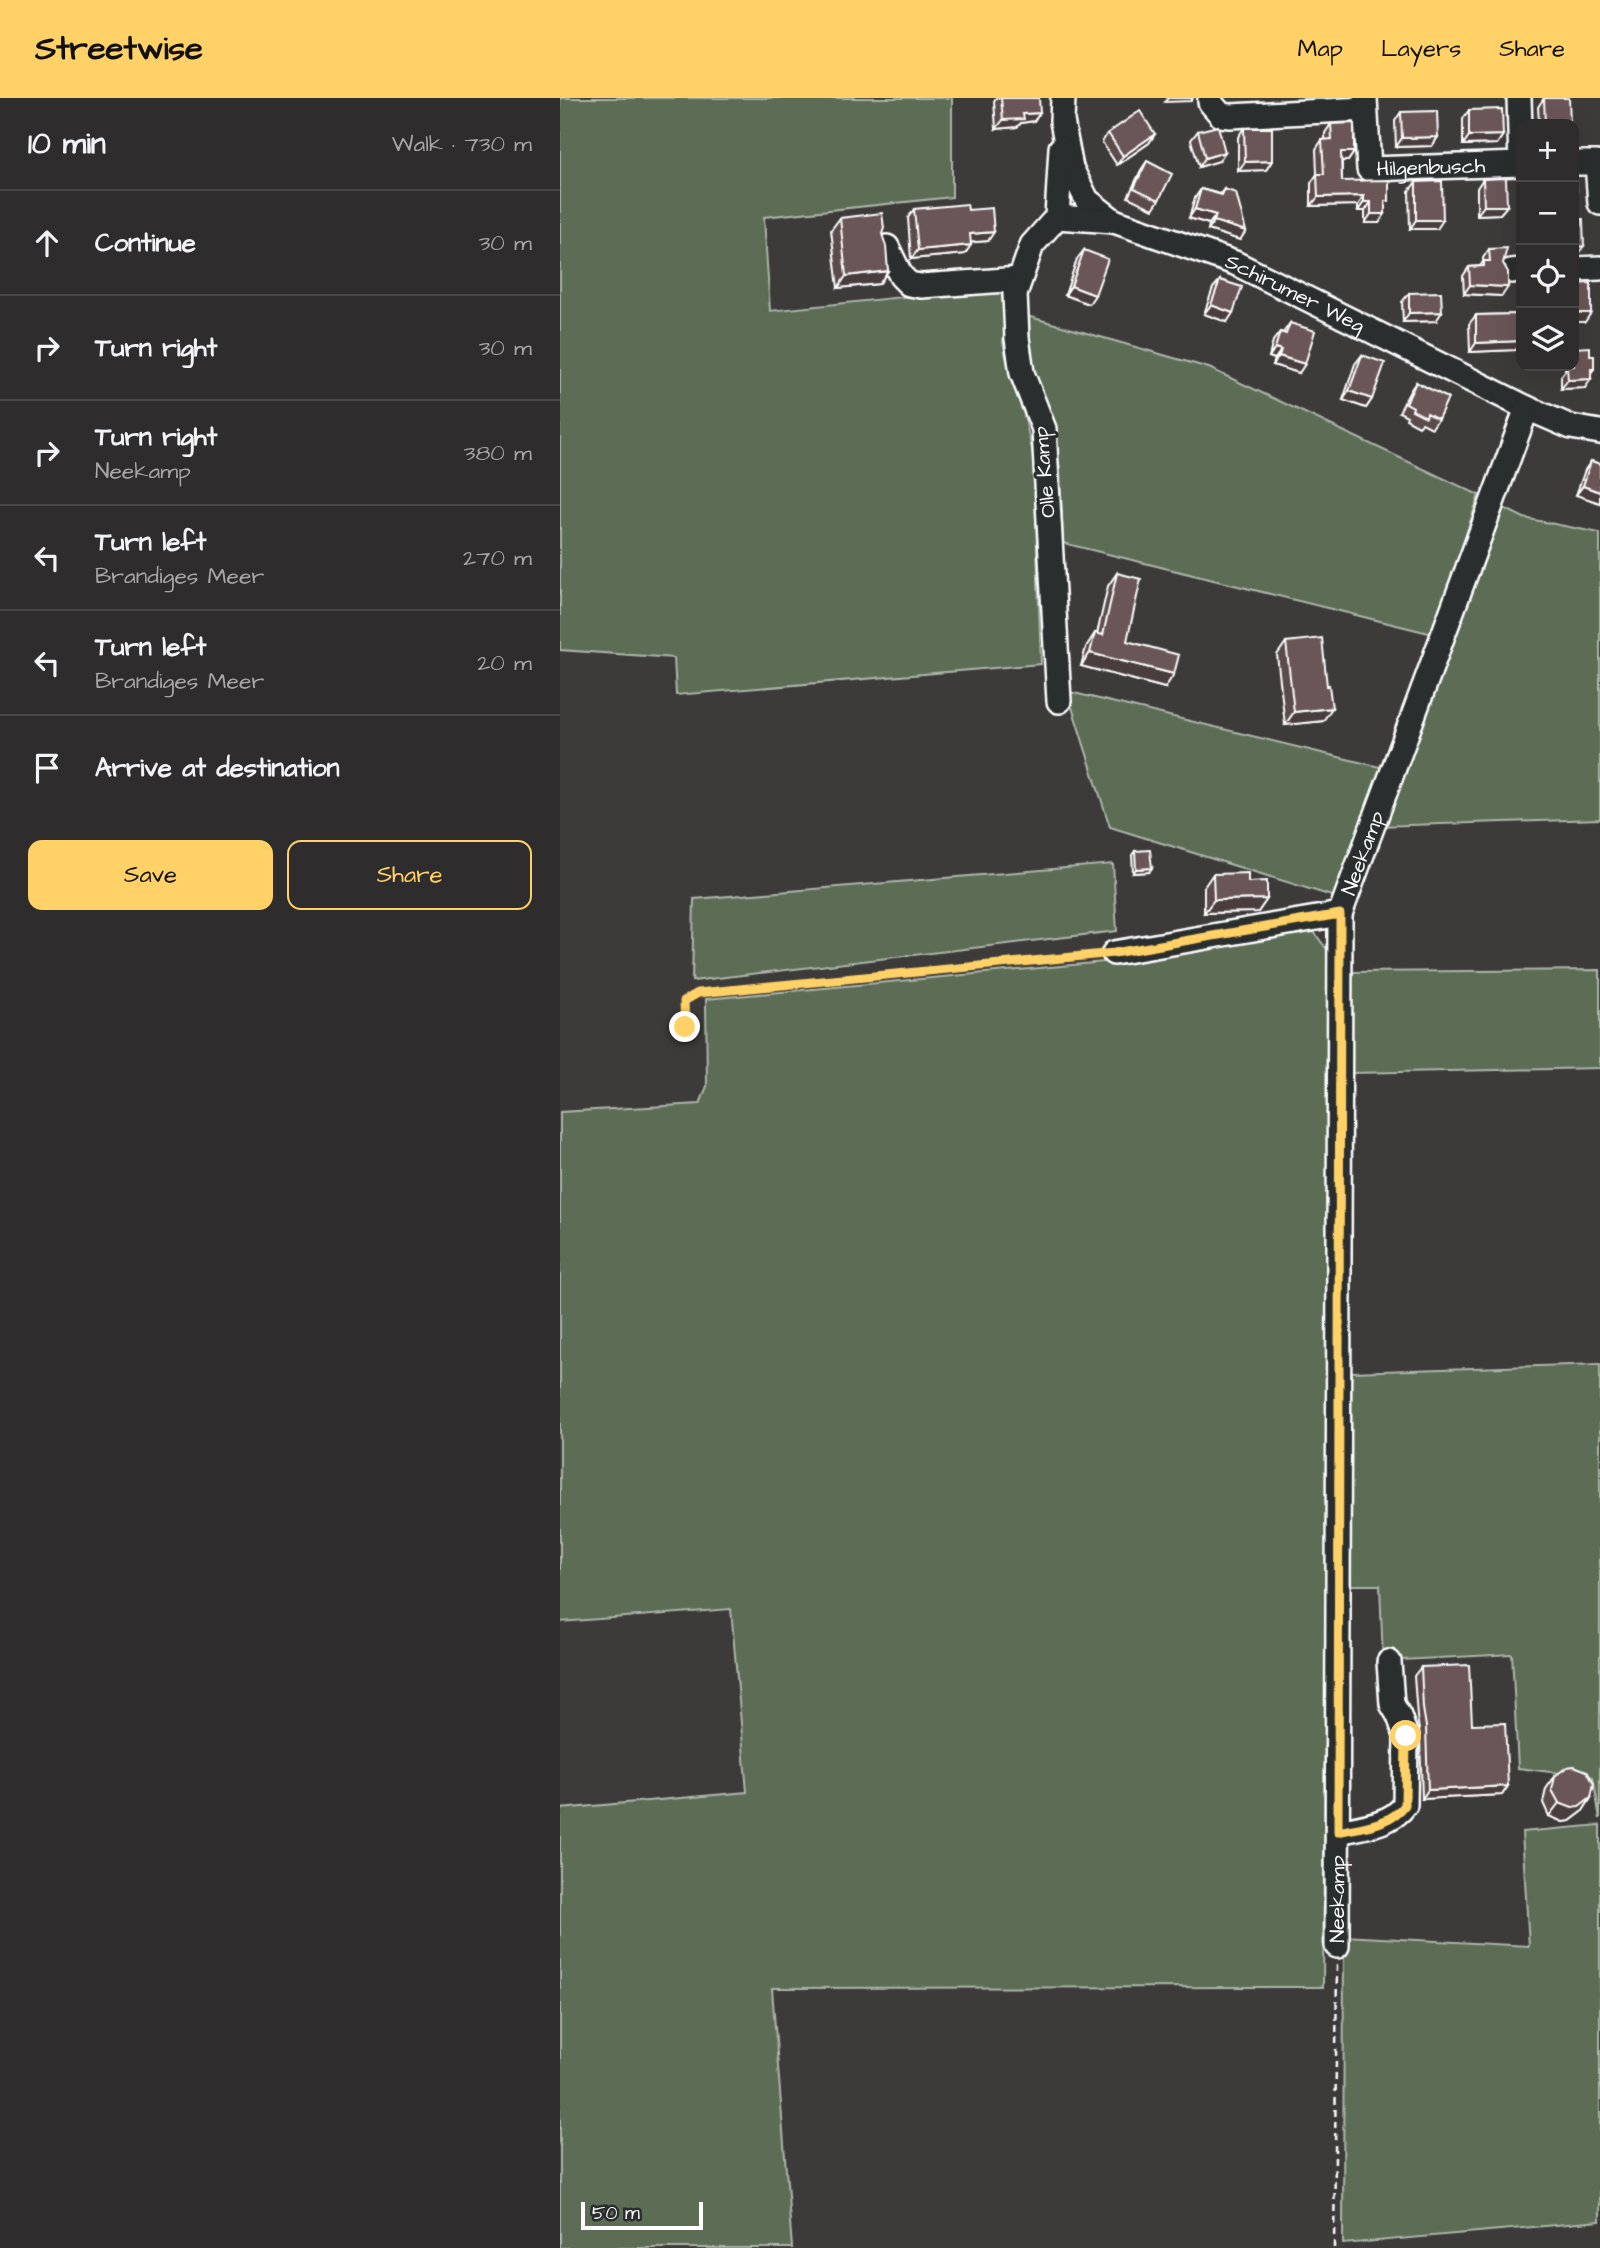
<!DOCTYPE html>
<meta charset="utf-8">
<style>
:root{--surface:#2e2c2c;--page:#363434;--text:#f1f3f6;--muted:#a7a7a9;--line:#494848;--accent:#ffd166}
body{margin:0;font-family:"Architects Daughter",sans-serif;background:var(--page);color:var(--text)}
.controls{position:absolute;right:21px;top:21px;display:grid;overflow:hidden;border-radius:14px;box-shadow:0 7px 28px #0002}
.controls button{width:63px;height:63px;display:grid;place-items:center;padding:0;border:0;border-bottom:2px solid var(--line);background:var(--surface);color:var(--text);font:35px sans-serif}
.scale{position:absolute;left:21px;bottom:18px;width:122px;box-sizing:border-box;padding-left:7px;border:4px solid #fff;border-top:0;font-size:19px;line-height:24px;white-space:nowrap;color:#fff;-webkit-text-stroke:5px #2a2d2e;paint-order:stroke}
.stop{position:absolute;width:21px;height:21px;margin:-16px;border:5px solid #ffd166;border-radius:50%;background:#fff}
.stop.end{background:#ffd166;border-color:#fff;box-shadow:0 2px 7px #0008}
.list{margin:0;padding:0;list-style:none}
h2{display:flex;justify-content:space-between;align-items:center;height:91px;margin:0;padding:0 28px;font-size:30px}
h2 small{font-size:23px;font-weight:400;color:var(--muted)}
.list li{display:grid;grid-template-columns:46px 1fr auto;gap:21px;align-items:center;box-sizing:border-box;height:105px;padding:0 28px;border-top:2px solid var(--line)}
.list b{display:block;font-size:26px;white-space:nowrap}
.list p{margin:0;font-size:23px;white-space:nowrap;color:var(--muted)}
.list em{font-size:23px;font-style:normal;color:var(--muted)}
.actions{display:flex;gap:14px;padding:21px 28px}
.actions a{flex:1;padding:16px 0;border:2px solid var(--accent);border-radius:14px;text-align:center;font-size:24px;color:var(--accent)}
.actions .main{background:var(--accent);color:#111}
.icon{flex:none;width:38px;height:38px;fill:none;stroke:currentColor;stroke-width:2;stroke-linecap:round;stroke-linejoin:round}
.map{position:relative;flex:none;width:1040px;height:2150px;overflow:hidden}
header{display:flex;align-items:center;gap:42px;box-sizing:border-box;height:98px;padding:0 35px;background:var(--accent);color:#111}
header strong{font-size:33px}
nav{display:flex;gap:38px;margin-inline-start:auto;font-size:24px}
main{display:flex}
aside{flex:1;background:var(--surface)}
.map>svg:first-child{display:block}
.green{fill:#5b6c55;stroke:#adb6aa;stroke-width:2}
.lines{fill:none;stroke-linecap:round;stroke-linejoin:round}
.minor-casing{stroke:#fff;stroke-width:28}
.path{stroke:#fff;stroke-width:2.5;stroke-dasharray:7 5;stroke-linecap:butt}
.minor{stroke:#2a2d2e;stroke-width:23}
.wall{fill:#5b4b4b;stroke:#fff;stroke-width:2}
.shaded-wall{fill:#4a3d3d;stroke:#fff;stroke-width:2}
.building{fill:#6a5757;stroke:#fff;stroke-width:2}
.route{stroke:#ffd166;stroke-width:9}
.labels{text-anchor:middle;stroke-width:6;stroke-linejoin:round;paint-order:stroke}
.street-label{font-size:21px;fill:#fff;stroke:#2a2d2e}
</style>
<header>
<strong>Streetwise</strong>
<nav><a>Map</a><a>Layers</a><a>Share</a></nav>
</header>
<main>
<aside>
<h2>10 min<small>Walk · 730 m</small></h2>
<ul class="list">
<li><svg class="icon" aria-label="ahead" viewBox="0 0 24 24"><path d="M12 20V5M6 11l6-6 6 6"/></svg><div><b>Continue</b></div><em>30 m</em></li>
<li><svg class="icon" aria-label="right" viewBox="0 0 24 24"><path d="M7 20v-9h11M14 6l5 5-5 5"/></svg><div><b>Turn right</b></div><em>30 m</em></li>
<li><svg class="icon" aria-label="right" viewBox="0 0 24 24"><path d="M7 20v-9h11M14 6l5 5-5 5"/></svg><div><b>Turn right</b><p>Neekamp</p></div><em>380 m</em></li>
<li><svg class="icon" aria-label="left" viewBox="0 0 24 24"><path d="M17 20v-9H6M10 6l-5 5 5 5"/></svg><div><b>Turn left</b><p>Brandiges Meer</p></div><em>270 m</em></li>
<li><svg class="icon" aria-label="left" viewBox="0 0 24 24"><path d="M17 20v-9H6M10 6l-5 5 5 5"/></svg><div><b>Turn left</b><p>Brandiges Meer</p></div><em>20 m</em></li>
<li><svg class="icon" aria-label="arrive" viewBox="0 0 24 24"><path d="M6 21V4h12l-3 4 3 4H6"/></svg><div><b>Arrive at destination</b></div></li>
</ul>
<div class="actions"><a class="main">Save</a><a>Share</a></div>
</aside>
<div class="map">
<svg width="1040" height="2150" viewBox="0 0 1040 2150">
<rect width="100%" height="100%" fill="#3d3a3a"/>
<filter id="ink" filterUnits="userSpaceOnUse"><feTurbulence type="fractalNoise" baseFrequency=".0143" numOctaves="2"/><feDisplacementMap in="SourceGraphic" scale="14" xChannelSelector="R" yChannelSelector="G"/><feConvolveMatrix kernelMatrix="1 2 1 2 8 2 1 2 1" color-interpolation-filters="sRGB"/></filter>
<g filter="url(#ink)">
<path class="green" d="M0 0H392V99L204 119 210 213 437 189 449 201 443 244 451 282 464 317 474 360 481 566 116 597 114 560 0 552Z
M467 218 649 270 919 397 873 536 503 445 500 370 491 323 475 279 468 253Z
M944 410 964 420 1040 435V721L819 728Z
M510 594 824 670 775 799 550 729 512 609Z
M553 766 557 833 132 883 134 801Z
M754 834 771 857 763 1889 212 1890 232 2150H0V1711L187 1694 171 1511 0 1524V1014L140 1006 147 988 146 901 544 864 715 836Z
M1040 872V970L791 975 788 874Z
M1040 1266V1721L1033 1679 958 1670 952 1556 823 1563 820 1487H787L791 1274Z
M1040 1727V2123L783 2146 784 1838 969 1848 962 1734Z"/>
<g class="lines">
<g class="minor-casing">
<g id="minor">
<path id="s1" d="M503 0 502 23 511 70 527 102 554 123 675 165 967 310 1011 329 1040 334"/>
<path d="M650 0V4L661 17 670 18 805 11"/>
<path id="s2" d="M805 0 809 71 961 66"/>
<path d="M959 0 961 66"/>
<path d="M1014 65H1037L1040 105"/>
<path d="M497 119 554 123"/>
<path d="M327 149 341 178 349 186 361 188 460 181"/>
<path d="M1014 171 1040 170"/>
<path d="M951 173 961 172"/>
<path d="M499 603 484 331 462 275 457 240 455 196 472 147 497 119 501 50"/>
<path d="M554 855 780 816"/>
<path d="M778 1734C800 1729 831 1727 845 1707L846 1638 839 1618 832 1606 829 1564"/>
<path id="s3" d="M777 1848 780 816 967 310"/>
</g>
</g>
<path class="path" d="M125 929 124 903 138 895 536 856
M774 2150 777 1865"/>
<use href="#minor" class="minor"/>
</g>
<path class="wall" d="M436 0H479L474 23 461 25 457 29 436 31 434 3Z
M984 0 1010 26H979L978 9Z
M909 12 943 37 937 46 903 47V21Z
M841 14 878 39 872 48 836 49 835 23Z
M771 26 794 54 788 63H782V83L825 109 819 125H805V113H798V107L751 108V85L757 76 756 51 762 42H765V35Z
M684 30 712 63 706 72 678 73V39Z
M638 33 659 63 639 69 631 42Z
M548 35 595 36 589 45 557 67 542 44Z
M587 63 599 102 593 111 568 99 581 72Z
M923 81 947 108 940 116 917 117V90Z
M856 84 877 131H850L849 93Z
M641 91 660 96 664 91 680 142 648 132 649 126 629 120 635 100Z
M354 111 408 112 428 143 411 144 405 156 351 161 348 120Z
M280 120 322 136 328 173 319 186 278 190 271 132Z
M929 151 943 165 942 198 904 196 903 178 909 169 920 168 923 164V160Z
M524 152 529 206 505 197 517 161Z
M660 182 667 224 644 216 653 190Z
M849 195 876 223 843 224 842 204Z
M961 216V245L956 252 910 254 909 226 916 217Z
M730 225 739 275 713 267 715 261 709 259 713 243 720 234 723 235Z
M802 257 812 301 806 310 783 302 795 266Z
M1030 258 1034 271 1031 275 1025 290 1001 291V278L1005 273V268H1014Z
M856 284 878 321 872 330 862 325 859 328 846 321 847 318 839 314 850 293Z
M1031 363 1040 366 1016 397 1025 372Z
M557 475 567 543 605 590 521 568 526 549 535 535 537 536 548 488Z
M726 544 767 588 763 623 725 627 717 557Z
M575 753 589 774 573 775 572 757Z
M653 776 688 784 707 801 698 814 644 815V789Z
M861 1569 912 1626 948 1688 942 1697 862 1701 860 1638 857 1619 854 1578Z
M995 1678 1031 1700 1022 1714 1010 1723 1003 1724 989 1718 983 1705 986 1691Z"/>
<path class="shaded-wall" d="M608 0H633L631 3 605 4Z
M480 15 474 23 461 25 457 29 436 31 443 22 463 16Z
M595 36 589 45 557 67 563 58Z
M943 37 937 46 903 47 909 38Z
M878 39 872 48 836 49 842 40Z
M665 54 659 63 639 69 645 60Z
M781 54H794L788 63H775Z
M712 63 706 72 678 73 685 64Z
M804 98 798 107 751 108 758 99Z
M804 104H811L805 113H798Z
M924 108H947L940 116 917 117Z
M635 111 656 117 649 126 629 120Z
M811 116H825L819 125H805Z
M856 122H883L877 131H850Z
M654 123 686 133 680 142 648 132Z
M434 134 428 143 404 145 410 136Z
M411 147 405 156 351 161 358 152Z
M1024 148 1017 157H1014V149Z
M328 173 319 186 278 190 286 178Z
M910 187 948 189 942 198 904 196Z
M511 188 535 197 529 206 505 197Z
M651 207 673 215 667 224 644 216Z
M882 214 876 223 843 224 849 215Z
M1014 215H1031L1025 224H1014Z
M961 243 956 252 910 254 916 245Z
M715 250 721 252 715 261 709 259Z
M719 258 745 266 739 275 713 267Z
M1031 281 1025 290 1001 291 1008 282Z
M789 293 812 301 806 310 783 302Z
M1023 388 1040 394V405L1016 397Z
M530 555 614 576 605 590 521 568Z
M772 610 763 623 725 627 734 614Z
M592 770 589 774 573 775 576 771Z
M707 801 698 814 644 815 654 802Z
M948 1688 942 1697 862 1701 868 1692Z
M1031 1700 1022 1714 1010 1723 1003 1724 989 1718 999 1705Z"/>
<path class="building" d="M441 0H479L480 15 463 16 464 21 443 22Z
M984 0H1009L1010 26H985Z
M942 11 943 37 909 38V12Z
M580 13 595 36 563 58 548 35Z
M877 13 878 39 842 40 841 14Z
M794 25V54H781L782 83 829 82V103H825V116H811V104H804V98L758 99 757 76H764L762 42 772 41 771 26Z
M658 28 665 54 645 60 638 33Z
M684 30H712V63L685 64Z
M587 63 612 76 599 102 574 90Z
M1014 77H1016L1018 121H1023L1024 148 1014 149Z
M946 80 947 108H924L923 81Z
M882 83 883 122H856V84Z
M641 91 662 97 664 91 676 95 686 133 654 123 656 117 635 111Z
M407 106 408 112 432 110 434 134 410 136 411 147 358 152 354 111Z
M322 115 324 130 322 136 326 148 328 173 286 178 280 120Z
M947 150 943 165 948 174V189L910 187 909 169 924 168V163H930L929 151Z
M524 152 548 161 535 197 511 188Z
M660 182 682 189 673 215 651 207Z
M1031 185V215H1014V186Z
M881 194 882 214 849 215V195Z
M961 216V243L916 245V217Z
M730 225 755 233 745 266 719 258 721 252 715 250 720 234 726 236Z
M1030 249V258H1034V271H1031V281L1008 282 1007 269 1014 268V250Z
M802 257 825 265 812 301 789 293Z
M856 284 888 300 878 321 867 315 866 319 852 312 853 309 846 305Z
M1031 363 1040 366V394L1023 388Z
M557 475 581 481 567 543 619 557 614 576 530 555 535 535 543 537Z
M762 540 767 588 769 587 772 610 734 614 726 544Z
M590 752 592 770 576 771 575 753Z
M688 775V784L707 783V801L654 802 653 776Z
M909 1567 912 1626 945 1625 948 1688 868 1692 866 1629 863 1610 861 1569Z
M1014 1668 1027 1673 1034 1686 1031 1700 1019 1709 1012 1710 999 1705 992 1692 995 1678 1007 1669Z"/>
</g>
<g class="lines" filter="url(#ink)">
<path class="route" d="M125 929 124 903 138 895 554 855 780 816 778 1734C800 1729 831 1727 845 1707L846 1638"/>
</g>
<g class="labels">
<g class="street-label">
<text dy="7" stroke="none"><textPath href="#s2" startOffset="133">Hilgenbusch</textPath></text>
<text dy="7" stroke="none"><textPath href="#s1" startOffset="336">Schirumer Weg</textPath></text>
<text transform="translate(484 374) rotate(-95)" y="7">Olle Kamp</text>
<text dy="7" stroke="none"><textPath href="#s3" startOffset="1097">Neekamp</textPath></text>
<text dy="7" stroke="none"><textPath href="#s3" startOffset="47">Neekamp</textPath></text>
</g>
</g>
</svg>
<div class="controls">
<button>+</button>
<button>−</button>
<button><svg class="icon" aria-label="locate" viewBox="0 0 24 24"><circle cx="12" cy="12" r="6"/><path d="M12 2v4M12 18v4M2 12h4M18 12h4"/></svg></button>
<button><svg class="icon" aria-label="layers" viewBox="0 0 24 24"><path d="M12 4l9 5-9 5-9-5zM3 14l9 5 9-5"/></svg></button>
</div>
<div class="scale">50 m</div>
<div class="stop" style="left:846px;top:1638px"></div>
<div class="stop end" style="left:125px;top:929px"></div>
</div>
</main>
